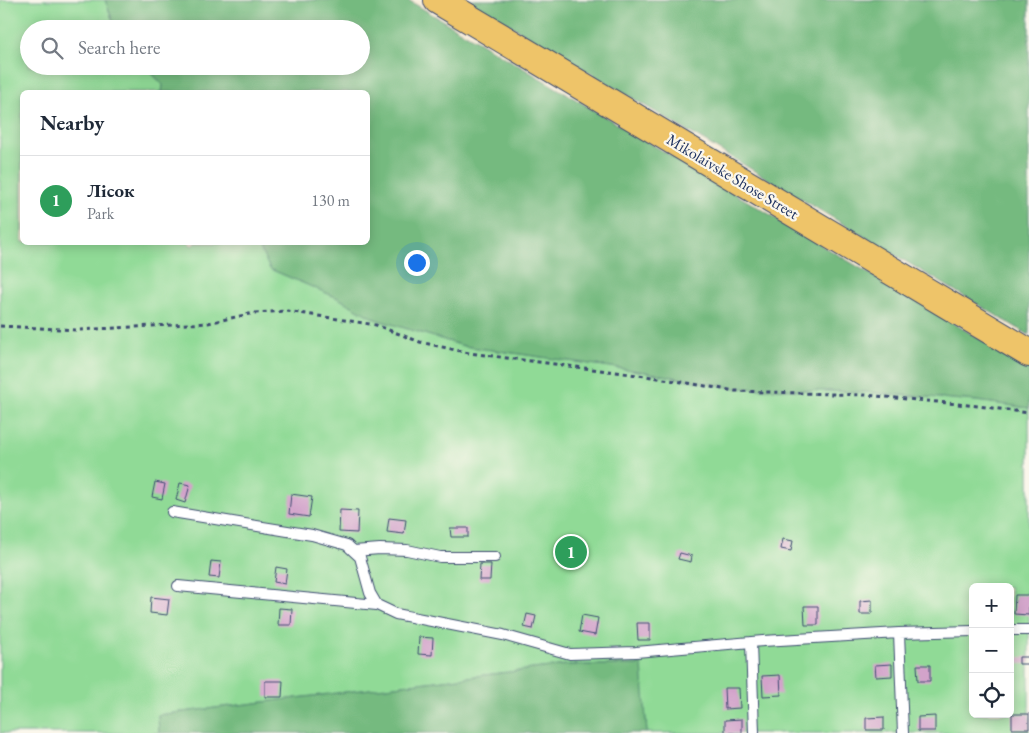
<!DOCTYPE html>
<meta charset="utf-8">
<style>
:root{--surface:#fff;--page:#f6f6f7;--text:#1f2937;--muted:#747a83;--line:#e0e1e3;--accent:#0f766e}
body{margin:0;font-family:"EB Garamond",serif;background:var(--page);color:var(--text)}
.controls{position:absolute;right:15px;bottom:15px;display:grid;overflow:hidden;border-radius:8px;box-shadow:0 2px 12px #0003}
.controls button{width:45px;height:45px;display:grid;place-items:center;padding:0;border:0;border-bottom:1px solid var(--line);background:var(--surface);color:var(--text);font:25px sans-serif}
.you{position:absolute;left:416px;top:262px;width:18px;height:18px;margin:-12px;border:4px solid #fff;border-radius:50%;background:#1a73e8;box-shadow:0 0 0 8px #1a73e833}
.badge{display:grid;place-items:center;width:32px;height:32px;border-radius:50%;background:var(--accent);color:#fff;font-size:16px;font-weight:700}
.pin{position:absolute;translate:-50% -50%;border:2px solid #fff;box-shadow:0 1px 5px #0006}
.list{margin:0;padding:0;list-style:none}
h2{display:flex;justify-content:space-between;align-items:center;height:65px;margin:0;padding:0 20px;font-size:21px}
h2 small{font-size:16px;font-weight:400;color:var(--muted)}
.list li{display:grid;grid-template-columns:32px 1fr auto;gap:15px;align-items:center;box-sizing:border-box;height:90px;padding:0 20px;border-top:1px solid var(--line)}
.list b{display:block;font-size:19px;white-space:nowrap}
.list p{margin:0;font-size:16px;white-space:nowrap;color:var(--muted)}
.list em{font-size:16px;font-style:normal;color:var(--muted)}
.icon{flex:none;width:28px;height:28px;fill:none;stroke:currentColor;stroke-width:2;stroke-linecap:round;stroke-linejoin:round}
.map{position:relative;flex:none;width:1029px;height:733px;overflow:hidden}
.search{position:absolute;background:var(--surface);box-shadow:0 2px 12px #0003;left:20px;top:20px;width:350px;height:55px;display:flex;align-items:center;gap:12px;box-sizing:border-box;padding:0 18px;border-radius:28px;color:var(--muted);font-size:19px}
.panel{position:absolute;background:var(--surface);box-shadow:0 2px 12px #0003;left:20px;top:90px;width:350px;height:155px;border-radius:8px}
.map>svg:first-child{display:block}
.green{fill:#90da96;stroke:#56847a;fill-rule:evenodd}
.forest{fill:#74ba7f;stroke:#48746e}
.building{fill:#d2a3ca}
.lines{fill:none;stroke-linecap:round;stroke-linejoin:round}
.lane-casing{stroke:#3c4b70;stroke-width:12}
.primary-casing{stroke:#3c4b70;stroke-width:30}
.path{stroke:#3c4b70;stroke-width:3;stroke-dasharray:4 4;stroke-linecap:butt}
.lane{stroke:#fff;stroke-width:10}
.primary{stroke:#eec469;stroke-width:28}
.labels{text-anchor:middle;stroke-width:4.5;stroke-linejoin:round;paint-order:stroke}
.street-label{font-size:16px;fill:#1b2f5e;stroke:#fbf7ec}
</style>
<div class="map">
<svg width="1029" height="733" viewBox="0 0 1029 733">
<rect width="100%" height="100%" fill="#fbf7ec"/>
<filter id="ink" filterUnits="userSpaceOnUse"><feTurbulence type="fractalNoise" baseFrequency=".02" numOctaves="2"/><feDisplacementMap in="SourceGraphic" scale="10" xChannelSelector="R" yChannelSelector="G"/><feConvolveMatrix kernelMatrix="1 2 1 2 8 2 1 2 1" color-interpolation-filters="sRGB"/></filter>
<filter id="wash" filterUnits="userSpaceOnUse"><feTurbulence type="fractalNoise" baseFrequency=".0096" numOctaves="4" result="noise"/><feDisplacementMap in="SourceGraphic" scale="20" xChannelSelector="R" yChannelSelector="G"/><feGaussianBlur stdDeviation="1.12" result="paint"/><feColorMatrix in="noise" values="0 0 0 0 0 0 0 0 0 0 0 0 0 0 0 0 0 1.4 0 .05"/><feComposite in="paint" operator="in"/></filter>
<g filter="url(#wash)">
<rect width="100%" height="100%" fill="#f7ead6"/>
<path class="green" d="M0 0H105L116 29H29V66H145L163 85 162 92H22V242H188L192 246 195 243H257L270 269 338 298 375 319 464 346 646 372 734 388 865 392 977 401 1029 408V733H647L641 665H566L158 715 159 733H0ZM973 587H1010V714H973Z"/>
<path class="forest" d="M105 0H408L1029 368V408L977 401 865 392 734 388 646 372 464 346 375 319 338 298 270 269 257 243 368 242V92H162L163 85 145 66H361V29H116Z
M468 0H1029V335Z
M566 665H642L647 733H159L158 715Z"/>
<g id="blocks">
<path class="building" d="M155 482 165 484 162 499 152 497Z
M180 483 190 485 185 503 176 500Z
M291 494 312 497 309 517 289 514Z
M340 510 358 511 357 533 339 532Z
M389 518 406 520 404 534 387 532Z
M450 528H468V537H451Z
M783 539 793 541 791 551 781 549Z
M680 553 692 556 691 562 678 559Z
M211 561 221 562 219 578 209 577Z
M480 564H491L490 580H479Z
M276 567 287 569 285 584 274 582Z
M1015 595H1029V615L1014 614Z
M151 597 169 599 167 615 150 613Z
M872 600V614H860V601Z
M804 606H818V625H805Z
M279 608 292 609 291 625H278Z
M527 614 536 616 533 629 524 627Z
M582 615 598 618 595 635 579 632Z
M637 623H650V640H638Z
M419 637 433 638 432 655 418 654Z
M1019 657H1029V664H1019Z
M892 664V676L876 677 875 665Z
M917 665H930V681H918Z
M780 675 781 695 763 696 762 676Z
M265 681H283L282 697H265Z
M724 688H739L740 708 725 709Z
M1012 714H1029V729H1012Z
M935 716V731H918V717Z
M884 717V730H866V718Z
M742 719V733H725V720Z"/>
</g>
</g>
<g filter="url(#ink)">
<use href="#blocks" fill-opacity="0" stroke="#3c4b70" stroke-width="1"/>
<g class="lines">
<g class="lane-casing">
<path id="lane" d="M172 512 312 535 347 545 360 557 370 593 377 605 396 614 503 635 570 654 636 652 763 641 899 633 973 631
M354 551 380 549 407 550 440 557H495
M178 586 377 605
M1010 630H1029
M899 633 903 733
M751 642 754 733"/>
</g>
<g class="primary-casing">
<path id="primary" d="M438 0 1029 353"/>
</g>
<path class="path" d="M0 326 78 330 208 323 254 313 287 311 376 325 420 342 469 353 646 376 735 391 866 395 978 406 1029 413"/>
<use href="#lane" class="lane"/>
<use href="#primary" class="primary"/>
</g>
</g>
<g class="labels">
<g class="street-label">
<text transform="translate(733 176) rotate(31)" y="6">Mikolaivske Shose Street</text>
</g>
</g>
</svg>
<div class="controls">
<button>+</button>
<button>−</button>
<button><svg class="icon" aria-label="locate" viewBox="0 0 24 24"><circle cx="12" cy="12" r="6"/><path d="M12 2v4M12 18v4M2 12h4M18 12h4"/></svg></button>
</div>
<div class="you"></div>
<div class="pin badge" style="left:571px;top:552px;background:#2e9e5b">1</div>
<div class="search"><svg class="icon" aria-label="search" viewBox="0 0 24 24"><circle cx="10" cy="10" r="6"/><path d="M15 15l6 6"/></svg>Search here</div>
<section class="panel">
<h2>Nearby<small></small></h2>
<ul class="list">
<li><span class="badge" style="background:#2e9e5b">1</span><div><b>Лісок</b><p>Park</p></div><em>130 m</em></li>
</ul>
</section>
</div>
